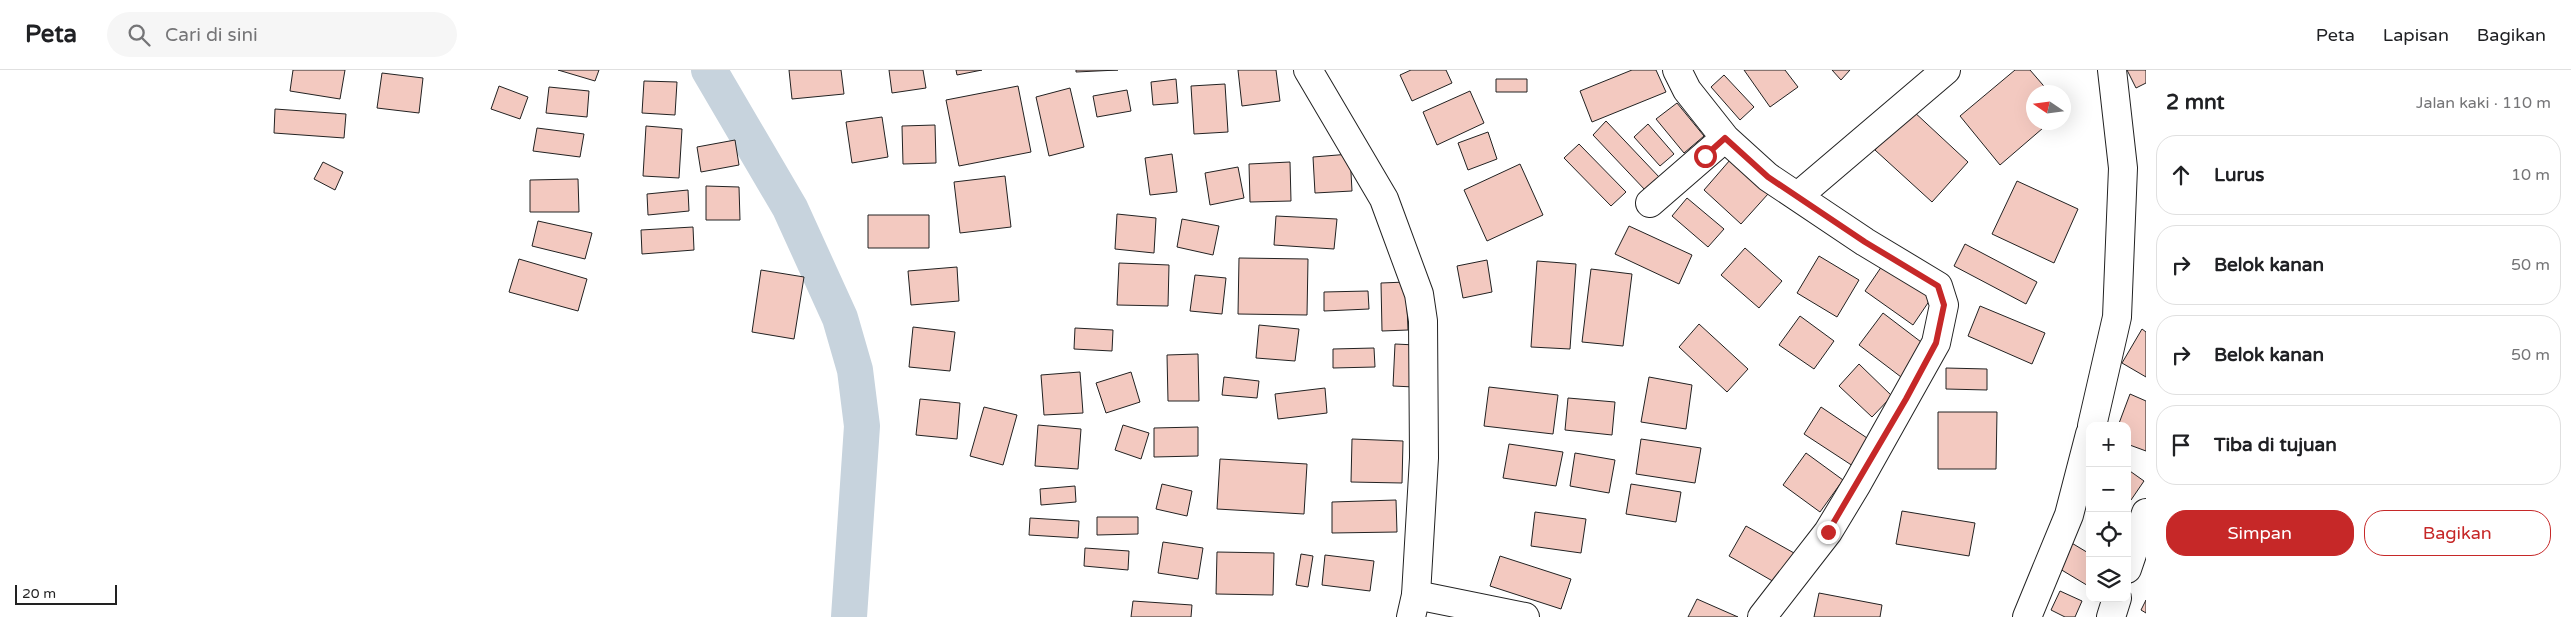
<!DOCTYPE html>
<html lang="id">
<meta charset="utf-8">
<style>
:root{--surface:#fff;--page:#f6f6f6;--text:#202124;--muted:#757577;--line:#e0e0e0;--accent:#c62828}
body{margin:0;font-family:"Varela Round",sans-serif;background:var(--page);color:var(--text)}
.controls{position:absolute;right:15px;bottom:15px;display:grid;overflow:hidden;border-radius:10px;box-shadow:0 5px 20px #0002}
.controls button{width:45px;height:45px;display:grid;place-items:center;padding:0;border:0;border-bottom:1px solid var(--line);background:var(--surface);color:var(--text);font:25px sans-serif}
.compass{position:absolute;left:2026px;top:15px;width:45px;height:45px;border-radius:50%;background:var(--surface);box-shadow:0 5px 20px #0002;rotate:283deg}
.scale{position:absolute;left:15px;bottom:12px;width:102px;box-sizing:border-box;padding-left:5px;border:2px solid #222;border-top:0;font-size:14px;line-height:18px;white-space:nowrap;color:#222;-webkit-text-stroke:4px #fff;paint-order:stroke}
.stop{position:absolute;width:15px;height:15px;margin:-11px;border:4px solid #c62828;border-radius:50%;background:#fff}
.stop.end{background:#c62828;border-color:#fff;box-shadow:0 1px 5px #0008}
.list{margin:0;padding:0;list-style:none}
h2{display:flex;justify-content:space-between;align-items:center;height:65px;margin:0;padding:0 20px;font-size:21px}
h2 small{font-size:16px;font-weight:400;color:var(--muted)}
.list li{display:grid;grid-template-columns:32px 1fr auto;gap:15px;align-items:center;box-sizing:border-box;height:80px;margin:0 10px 10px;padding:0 10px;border:1px solid var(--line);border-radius:20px}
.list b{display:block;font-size:19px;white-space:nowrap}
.list em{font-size:16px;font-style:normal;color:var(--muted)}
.actions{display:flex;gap:10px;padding:15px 20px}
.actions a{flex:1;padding:11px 0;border:1px solid var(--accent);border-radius:20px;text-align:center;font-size:18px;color:var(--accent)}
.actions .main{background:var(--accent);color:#fff}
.icon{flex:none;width:28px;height:28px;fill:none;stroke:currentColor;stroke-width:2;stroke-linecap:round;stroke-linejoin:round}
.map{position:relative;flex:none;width:2146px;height:547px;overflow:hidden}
header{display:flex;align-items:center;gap:30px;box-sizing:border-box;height:70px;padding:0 25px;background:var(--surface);border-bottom:1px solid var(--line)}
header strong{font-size:24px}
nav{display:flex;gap:28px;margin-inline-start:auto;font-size:18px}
.search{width:350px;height:45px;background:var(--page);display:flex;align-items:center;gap:12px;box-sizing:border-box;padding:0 18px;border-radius:28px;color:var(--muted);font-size:19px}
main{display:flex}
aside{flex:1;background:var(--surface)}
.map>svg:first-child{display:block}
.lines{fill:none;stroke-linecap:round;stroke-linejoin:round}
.canal{stroke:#c7d3dd;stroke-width:36}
.building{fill:#f3c9c0;stroke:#222}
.street-casing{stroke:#222;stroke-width:30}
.primary-casing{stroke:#222;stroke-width:30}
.street{stroke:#fff;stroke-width:28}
.primary{stroke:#fff;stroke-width:28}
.route{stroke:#c62828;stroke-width:6}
</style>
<header>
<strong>Peta</strong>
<div class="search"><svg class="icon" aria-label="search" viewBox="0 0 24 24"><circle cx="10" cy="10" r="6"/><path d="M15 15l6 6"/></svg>Cari di sini</div>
<nav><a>Peta</a><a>Lapisan</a><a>Bagikan</a></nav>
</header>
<main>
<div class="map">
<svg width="2146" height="547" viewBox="0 0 2146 547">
<rect width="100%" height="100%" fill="#fff"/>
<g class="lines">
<path class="canal" d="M709 0 790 138 840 248 855 300 862 356 849 547"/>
</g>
<path class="building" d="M293 0H345L340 29 290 21Z
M558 0H599L595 11Z
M789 0H841L844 24 792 29Z
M889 0H923L926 18 892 23Z
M956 0H982L957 5Z
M1076 0H1118L1076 2Z
M1238 0H1276L1280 31 1242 36Z
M1411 0H1446L1452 13 1412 31 1400 5Z
M1632 0H1656L1666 22 1592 52 1580 21Z
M1744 0H1785L1798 17 1770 37Z
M1832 0H1850L1841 10Z
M2015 0H2030L2049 22H2034V52H2050L2000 95 1960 46Z
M2127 0H2146V13L2136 18Z
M382 3 423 8 419 43 377 38Z
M1724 5 1754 37 1740 50 1711 17Z
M1176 9 1178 33 1153 35 1151 12Z
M1496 9H1527V22H1496Z
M644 11 677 12 675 45 642 43Z
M1225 14 1228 62 1194 64 1191 16Z
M499 16 528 27 520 49 491 39Z
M1018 16 1031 82 959 96 946 30Z
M549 17 589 21 587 47 546 43Z
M1070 18 1084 77 1049 86 1036 27Z
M1127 20 1131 41 1097 47 1093 26Z
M1470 21 1484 53 1437 75 1423 42Z
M1677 33 1704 66 1684 83 1656 49Z
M275 39 346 44 344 68 274 63Z
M1912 40 1968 92 1932 132 1875 80Z
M882 47 888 87 852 93 846 52Z
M1606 51 1660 108 1646 121 1593 65Z
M1648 54 1674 84 1660 96 1634 67Z
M935 55 936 93 903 94 902 56Z
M646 56 682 59 679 108 643 106Z
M537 58 584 64 580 87 533 81Z
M1488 62 1497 89 1468 100 1458 73Z
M735 70 739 95 701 102 697 77Z
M1579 74 1626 122 1611 136 1564 88Z
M1172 84 1177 122 1150 125 1145 88Z
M1350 84 1352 121 1315 123 1313 87Z
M1730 90 1768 124 1741 154 1704 120Z
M323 92 343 102 335 120 314 109Z
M1290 92 1291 131 1250 132 1249 94Z
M1520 94 1543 145 1487 171 1464 120Z
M1238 97 1244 128 1210 135 1205 103Z
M1005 106 1011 157 960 163 954 112Z
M578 109 579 142H530V110Z
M2017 111 2078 139 2054 193 1992 164Z
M706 116 739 117 740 150H706Z
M688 120 689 141 648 145 647 124Z
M1687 128 1724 159 1708 177 1672 146Z
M1117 144 1156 148 1154 183 1115 179Z
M868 145H929V178H868Z
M1276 146 1337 149 1334 179 1274 175Z
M1182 149 1219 156 1213 185 1177 177Z
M538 151 592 163 585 189 532 176Z
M1629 156 1692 185 1679 214 1615 184Z
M693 157 694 180 642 184 641 160Z
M1965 174 2037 212 2026 234 1954 196Z
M1745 178 1782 211 1759 238 1721 205Z
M1819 186 1859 210 1837 247 1797 223Z
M1239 188 1308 189 1307 245 1238 244Z
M519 189 587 209 578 241 509 222Z
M1487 190 1492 222 1463 228 1457 196Z
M1886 190 1934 224 1913 255 1865 221Z
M1537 191 1576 194 1570 279 1531 277Z
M1119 193 1169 195 1168 236 1117 235Z
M957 197 959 231 911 235 908 201Z
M1591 199 1632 204 1623 276 1582 272Z
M761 200 804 207 794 269 752 262Z
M1195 205 1226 208 1222 244 1190 241Z
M1406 212 1408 260 1382 261 1381 213Z
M1368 221 1369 239 1324 241V222Z
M1980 236 2045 263 2032 294 1968 266Z
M1883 243 1929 278 1905 310 1859 275Z
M1800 246 1834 271 1814 299 1779 275Z
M1699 254 1748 299 1727 322 1679 277Z
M1259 255 1299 259 1295 291 1256 288Z
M913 257 955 262 950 301 909 297Z
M1075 258 1113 260 1112 281 1074 279Z
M2142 259 2146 262V307L2122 293Z
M1395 274 1416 275 1414 317 1393 316Z
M1374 278 1375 297 1333 298V279Z
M1198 284 1199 331H1168L1167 285Z
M1859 294 1892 326 1872 347 1839 316Z
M1946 298 1987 299V320L1946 319Z
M1080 302 1083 343 1044 345 1041 305Z
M1131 302 1140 332 1106 343 1096 313Z
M1224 307 1259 311 1257 328 1222 325Z
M1649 307 1692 315 1686 359 1641 352Z
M1489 317 1558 325 1553 364 1484 356Z
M1325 318 1327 343 1278 349 1275 324Z
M2130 324 2146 331V381L2127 374V356H2118Z
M1568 328 1615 332 1612 365 1565 360Z
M920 329 960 333 957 369 916 365Z
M984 337 1017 345 1003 395 970 386Z
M1821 337 1873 372 1856 398 1804 364Z
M1938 342H1997L1996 399H1938Z
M1038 355 1081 359 1078 399 1035 396Z
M1123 355 1149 363 1141 389 1115 380Z
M1198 357V386L1154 387V358Z
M1352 369 1403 371 1402 413 1351 412Z
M1641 369 1701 378 1695 413 1636 404Z
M1509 374 1563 382 1556 416 1503 408Z
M1575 383 1615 390 1609 423 1570 416Z
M1806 383 1843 410 1820 442 1783 415Z
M1220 389 1307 394 1304 444 1217 439Z
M2127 399 2144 411 2131 430 2127 427Z
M1162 414 1192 421 1187 446 1156 439Z
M1631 414 1681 422 1676 452 1626 444Z
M1075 416 1076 432 1041 435 1040 419Z
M1396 430 1397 462 1332 463V432Z
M1902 441 1975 453 1969 486 1896 474Z
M2127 441 2138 446 2127 466Z
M1535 442 1586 449 1581 483 1531 476Z
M1097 447H1138V464L1097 465Z
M1030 448 1079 451 1078 468 1029 465Z
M1746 456 1794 483 1776 513 1729 486Z
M1163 472 1203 478 1198 509 1158 503Z
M2070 472 2090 484V517L2055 496Z
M1085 478 1129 481 1128 500 1084 496Z
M1217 482 1274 483 1273 525 1216 524Z
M1301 484 1313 486 1308 517 1296 515Z
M1325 485 1374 491 1370 521 1322 515Z
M1500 486 1571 509 1561 539 1490 516Z
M2060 521 2082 531 2075 547H2065L2051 540Z
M1819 523 1882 535 1880 547H1814Z
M1697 529 1738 547H1688Z
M2146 530V543L2141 540Z
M1133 531 1192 535 1191 547H1131Z"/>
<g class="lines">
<g class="street-casing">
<path id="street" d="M1677 0 1687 20 1725 68
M1798 126 1946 0
M1650 133 1725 68 1768 107 1865 172 1938 216 1944 235 1936 273 1857 414 1828 462 1762 547
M2092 356 2117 247 2123 98 2112 0
M2127 499 2146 443
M1416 525 1525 547
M2027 547 2069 445 2090 364
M2111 547 2117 528"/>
</g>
<g class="primary-casing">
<path id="primary" d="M1308 0 1384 129 1419 224 1423 251 1424 388 1416 525 1411 547"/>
</g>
<use href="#street" class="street"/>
<use href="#primary" class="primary"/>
</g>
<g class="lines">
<path class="route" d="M1705 86 1725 68 1768 107 1865 172 1938 216 1944 235 1936 273 1906 329 1828 462"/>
</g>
</svg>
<div class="controls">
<button>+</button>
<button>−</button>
<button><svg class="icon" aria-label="locate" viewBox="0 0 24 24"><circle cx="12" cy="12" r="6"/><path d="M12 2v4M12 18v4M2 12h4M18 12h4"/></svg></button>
<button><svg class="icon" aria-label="layers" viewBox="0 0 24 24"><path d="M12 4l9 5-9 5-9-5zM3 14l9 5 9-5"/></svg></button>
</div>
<svg class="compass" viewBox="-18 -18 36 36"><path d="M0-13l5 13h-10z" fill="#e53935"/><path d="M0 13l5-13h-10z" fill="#757577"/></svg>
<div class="scale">20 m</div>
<div class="stop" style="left:1705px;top:86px"></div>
<div class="stop end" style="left:1828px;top:462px"></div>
</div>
<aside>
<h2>2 mnt<small>Jalan kaki · 110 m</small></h2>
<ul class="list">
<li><svg class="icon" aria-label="ahead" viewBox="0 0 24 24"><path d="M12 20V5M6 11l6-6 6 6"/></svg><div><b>Lurus</b></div><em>10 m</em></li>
<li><svg class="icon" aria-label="right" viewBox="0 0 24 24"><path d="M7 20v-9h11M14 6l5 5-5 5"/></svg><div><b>Belok kanan</b></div><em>50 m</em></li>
<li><svg class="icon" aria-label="right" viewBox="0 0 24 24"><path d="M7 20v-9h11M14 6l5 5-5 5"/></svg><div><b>Belok kanan</b></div><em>50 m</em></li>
<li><svg class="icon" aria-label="arrive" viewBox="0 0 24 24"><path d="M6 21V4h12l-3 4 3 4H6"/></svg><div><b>Tiba di tujuan</b></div></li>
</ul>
<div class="actions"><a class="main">Simpan</a><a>Bagikan</a></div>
</aside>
</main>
